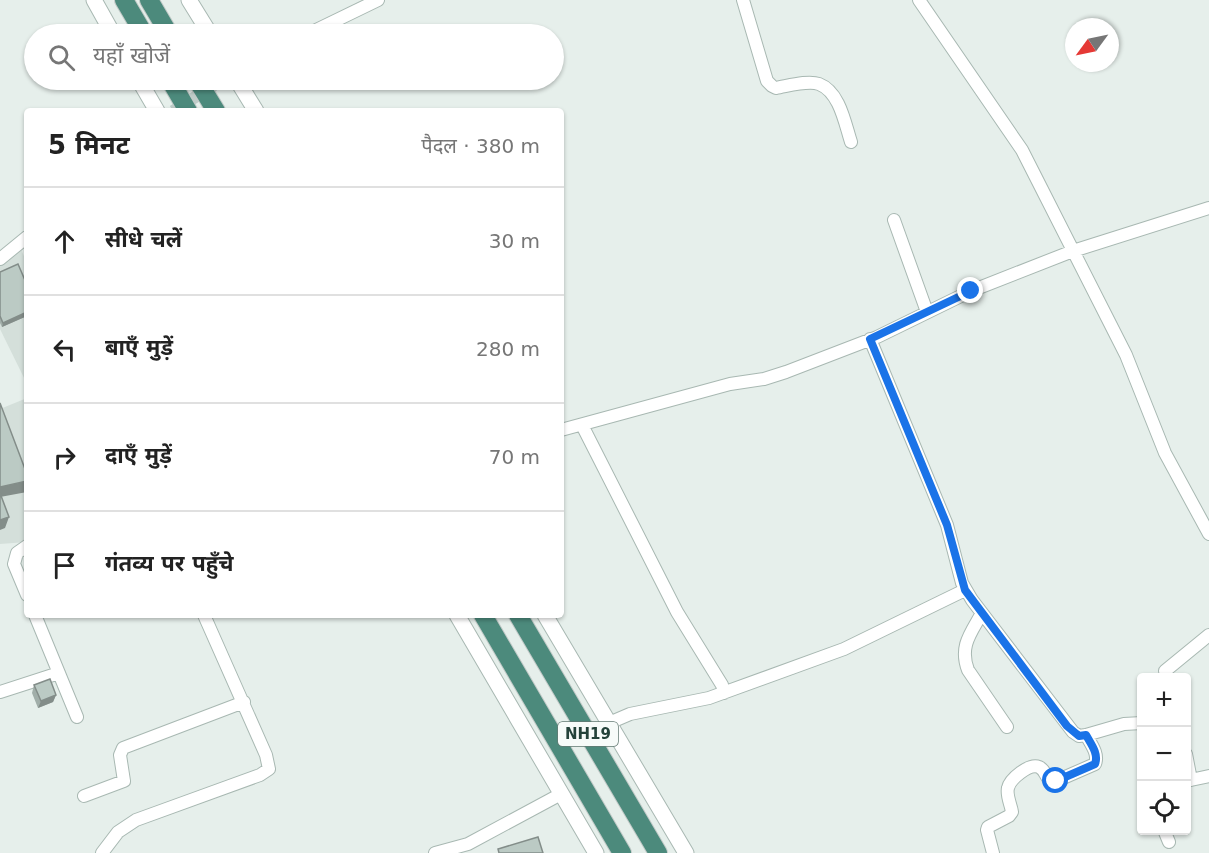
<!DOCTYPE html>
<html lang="hi">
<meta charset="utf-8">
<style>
:root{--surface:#fff;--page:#f6f6f6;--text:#222;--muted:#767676;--line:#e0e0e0}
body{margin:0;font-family:"DejaVu Sans","Noto Sans Devanagari",sans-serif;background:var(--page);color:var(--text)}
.controls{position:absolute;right:18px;bottom:18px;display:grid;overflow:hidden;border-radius:6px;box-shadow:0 2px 4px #0004}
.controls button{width:54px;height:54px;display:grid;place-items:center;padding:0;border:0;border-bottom:2px solid var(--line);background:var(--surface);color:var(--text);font:30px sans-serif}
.compass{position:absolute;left:1065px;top:18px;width:54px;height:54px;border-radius:50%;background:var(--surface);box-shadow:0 2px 4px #0004;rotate:237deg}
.stop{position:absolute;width:18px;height:18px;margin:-14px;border:4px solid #1a73e8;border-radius:50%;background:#fff}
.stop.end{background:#1a73e8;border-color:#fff;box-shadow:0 2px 6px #0008}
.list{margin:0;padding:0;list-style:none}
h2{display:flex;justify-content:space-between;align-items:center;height:78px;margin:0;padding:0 24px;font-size:26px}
h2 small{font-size:20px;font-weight:400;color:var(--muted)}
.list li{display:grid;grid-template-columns:39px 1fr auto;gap:18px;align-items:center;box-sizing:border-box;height:108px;padding:0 24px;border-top:2px solid var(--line)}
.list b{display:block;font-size:22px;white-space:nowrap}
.list em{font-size:20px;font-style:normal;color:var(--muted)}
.icon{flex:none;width:33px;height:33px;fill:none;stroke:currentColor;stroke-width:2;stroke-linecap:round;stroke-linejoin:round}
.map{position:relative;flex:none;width:1209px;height:853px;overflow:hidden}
.search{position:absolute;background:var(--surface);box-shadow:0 2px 4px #0004;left:24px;top:24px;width:540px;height:66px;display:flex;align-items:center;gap:15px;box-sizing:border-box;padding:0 21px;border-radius:33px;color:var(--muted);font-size:22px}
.panel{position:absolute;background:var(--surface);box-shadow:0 2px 4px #0004;left:24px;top:108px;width:540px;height:510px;border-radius:6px}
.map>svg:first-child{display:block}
.built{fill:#d4dfda}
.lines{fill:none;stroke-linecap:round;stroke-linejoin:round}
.minor-tunnel{stroke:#bfccc8;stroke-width:12;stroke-dasharray:12 6;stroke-linecap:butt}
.minor-casing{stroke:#a8b8b2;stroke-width:14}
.tertiary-casing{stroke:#a8b8b2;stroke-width:17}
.trunk-casing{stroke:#c2cac8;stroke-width:20}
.minor{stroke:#fff;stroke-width:12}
.tertiary{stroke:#fff;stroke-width:15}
.trunk{stroke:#4c8a7c;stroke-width:18}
.wall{fill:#a1aea9}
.shaded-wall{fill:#838d89}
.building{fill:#bbcac4;stroke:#838d89;stroke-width:1.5}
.route{stroke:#1a73e8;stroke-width:8}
.labels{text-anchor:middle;stroke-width:4.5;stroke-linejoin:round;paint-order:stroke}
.shield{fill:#f7fbf9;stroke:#637a73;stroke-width:1.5}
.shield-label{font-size:15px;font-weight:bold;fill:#24423a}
</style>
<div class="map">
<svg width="1209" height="853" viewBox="0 0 1209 853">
<rect width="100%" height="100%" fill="#e6efeb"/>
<path class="built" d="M20 247 27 263V384L0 329V264Z
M27 398V542L0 544V409Z"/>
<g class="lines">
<path class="minor-tunnel" d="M173 111 221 81"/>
<g class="minor-casing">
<path id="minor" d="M743 0 767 81 772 86 776 88C788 86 808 80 819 84 840 92 845 124 851 142
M919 0 1022 150 1126 355 1165 453 1209 534
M308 34 378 0
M221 81 224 80
M894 220 927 312
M0 259 27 237
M870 339 947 525 962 583 972 600 1073 732 1079 736 1086 735 1124 724 1142 723
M582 425 677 612 722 685 724 693
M561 430 730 384 764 379 786 372 877 337 971 291 1073 251 1209 208
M27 546 17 553 14 564 27 595
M982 613C971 633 959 646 968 670L1007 727
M35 615 77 717
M1165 671 1209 635
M0 692 59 673
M609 723 630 714 709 698 844 649 965 590
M1186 754 1191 780
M1186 781 1209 776
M84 796 124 781 120 755 123 748 244 702
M1164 830 1169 842
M102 853 118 832 136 820 260 775 269 769 266 755 204 615
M435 853 468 844 561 794
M993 853 987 830 988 827 1009 816 1012 812C1011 805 1006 795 1008 788 1010 779 1029 763 1039 767 1048 771 1044 782 1056 781L1095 764C1099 754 1091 744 1086 735"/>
</g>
<g class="tertiary-casing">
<path id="tertiary" d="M94 0 113 34
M189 0 210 34
M139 80 157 111
M237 80 256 111
M457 615 596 853
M545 615 686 853"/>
</g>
<g class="trunk-casing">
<path id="trunk" d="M124 0 144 34
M149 0 169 34
M170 80 188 111
M197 80 216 111
M483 615 622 853
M518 615 658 853"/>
</g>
<use href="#minor" class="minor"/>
<use href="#tertiary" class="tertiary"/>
<use href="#trunk" class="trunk"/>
</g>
<path class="wall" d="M0 272 27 285V316L2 327 0 323Z
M34 685 56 695 53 702 38 708 32 693Z"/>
<path class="shaded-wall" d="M27 312V316L2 327 3 323Z
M27 481V492L0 497V487Z
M9 517 5 528 0 530V520Z
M56 695 53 702 38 708 41 701Z"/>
<path class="building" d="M18 264 27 285V312L3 323 0 316V272Z
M0 403 25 469 27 468V481L0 487Z
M0 493 9 517 0 520Z
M50 679 56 695 41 701 34 685Z
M538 837 543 853H499L498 849Z"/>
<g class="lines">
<path class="route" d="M971 291 870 339 947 525 965 590 1067 726 1079 736 1086 735C1091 744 1099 754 1095 764L1056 781"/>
</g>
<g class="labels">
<rect class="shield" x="558" y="722" width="60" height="24" rx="4.5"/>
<g class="shield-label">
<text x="588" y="739">NH19</text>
</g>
</g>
</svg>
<div class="controls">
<button>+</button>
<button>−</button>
<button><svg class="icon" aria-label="locate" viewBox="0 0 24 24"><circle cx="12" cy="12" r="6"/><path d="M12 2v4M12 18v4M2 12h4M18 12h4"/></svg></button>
</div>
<svg class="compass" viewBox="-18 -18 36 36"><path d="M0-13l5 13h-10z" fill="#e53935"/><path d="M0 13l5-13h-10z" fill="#767676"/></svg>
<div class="stop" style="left:1056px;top:781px"></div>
<div class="stop end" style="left:971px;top:291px"></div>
<div class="search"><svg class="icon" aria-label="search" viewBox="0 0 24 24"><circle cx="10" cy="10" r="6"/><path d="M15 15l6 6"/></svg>यहाँ खोजें</div>
<section class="panel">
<h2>5 मिनट<small>पैदल · 380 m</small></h2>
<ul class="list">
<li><svg class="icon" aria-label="ahead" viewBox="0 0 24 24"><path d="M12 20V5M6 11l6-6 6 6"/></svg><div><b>सीधे चलें</b></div><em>30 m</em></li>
<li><svg class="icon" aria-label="left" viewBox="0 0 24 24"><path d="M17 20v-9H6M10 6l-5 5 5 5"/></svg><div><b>बाएँ मुड़ें</b></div><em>280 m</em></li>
<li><svg class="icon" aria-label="right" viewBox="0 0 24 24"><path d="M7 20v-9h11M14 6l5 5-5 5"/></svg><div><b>दाएँ मुड़ें</b></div><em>70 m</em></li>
<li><svg class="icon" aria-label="arrive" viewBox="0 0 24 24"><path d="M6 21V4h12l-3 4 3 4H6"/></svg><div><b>गंतव्य पर पहुँचे</b></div></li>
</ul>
</section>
</div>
